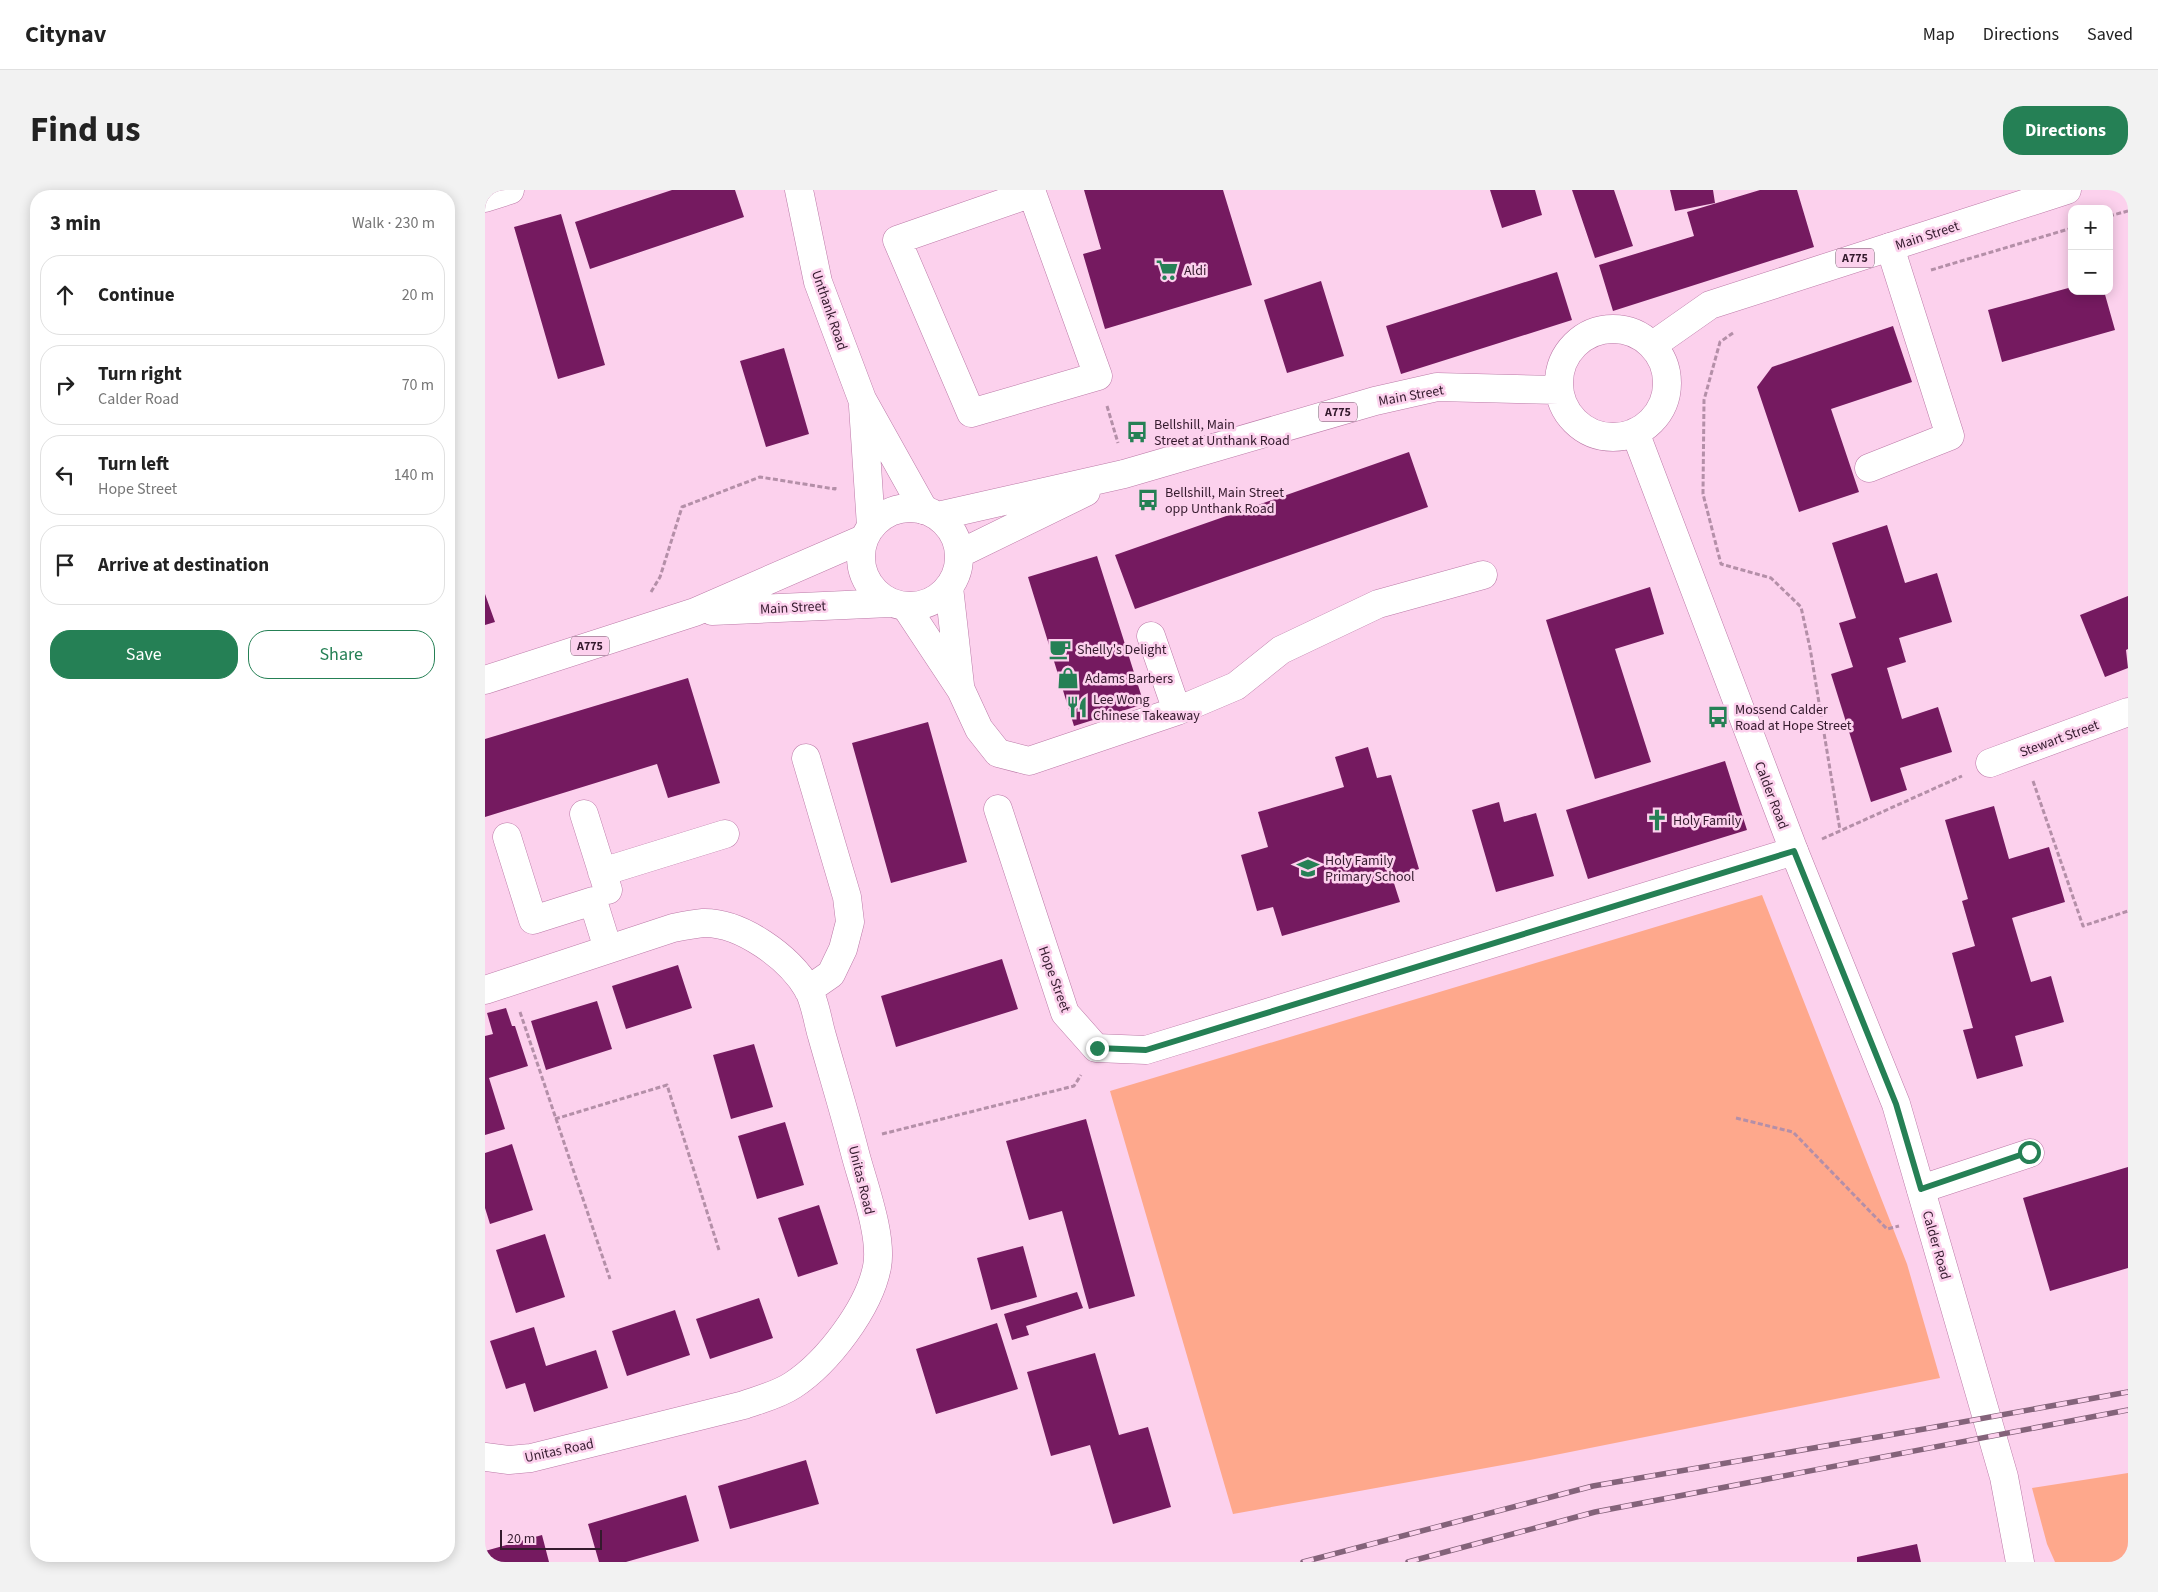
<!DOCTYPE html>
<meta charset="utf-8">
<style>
:root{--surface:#fff;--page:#f2f2f2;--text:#222;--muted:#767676;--line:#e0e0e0;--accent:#258055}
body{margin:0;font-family:"Source Sans 3",sans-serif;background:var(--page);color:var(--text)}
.controls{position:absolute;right:15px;top:15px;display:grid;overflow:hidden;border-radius:10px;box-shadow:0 2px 12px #0003}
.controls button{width:45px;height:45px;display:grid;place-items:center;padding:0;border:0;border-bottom:1px solid var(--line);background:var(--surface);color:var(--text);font:25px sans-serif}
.scale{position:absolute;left:15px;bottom:12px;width:102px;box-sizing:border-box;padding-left:5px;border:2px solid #341a2d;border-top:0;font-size:14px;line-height:18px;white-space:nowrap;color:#341a2d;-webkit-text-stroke:4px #fcd1ed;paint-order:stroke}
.stop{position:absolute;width:15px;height:15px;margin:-11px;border:4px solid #258055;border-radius:50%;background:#fff}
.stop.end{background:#258055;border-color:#fff;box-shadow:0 1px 5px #0008}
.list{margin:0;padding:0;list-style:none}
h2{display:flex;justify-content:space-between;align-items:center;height:65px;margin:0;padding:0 20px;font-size:21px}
h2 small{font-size:16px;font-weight:400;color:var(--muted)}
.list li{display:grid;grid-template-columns:32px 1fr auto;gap:15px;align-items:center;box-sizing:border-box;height:80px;margin:0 10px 10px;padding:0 10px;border:1px solid var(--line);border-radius:20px}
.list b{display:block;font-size:19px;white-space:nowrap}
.list p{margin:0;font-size:16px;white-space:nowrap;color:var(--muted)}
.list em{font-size:16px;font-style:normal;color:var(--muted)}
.actions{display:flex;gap:10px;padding:15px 20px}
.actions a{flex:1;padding:11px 0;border:1px solid var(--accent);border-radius:20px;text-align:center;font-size:18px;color:var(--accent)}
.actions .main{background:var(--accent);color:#fff}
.icon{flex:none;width:28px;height:28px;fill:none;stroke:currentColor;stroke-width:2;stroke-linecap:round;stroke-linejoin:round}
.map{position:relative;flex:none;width:1643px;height:1372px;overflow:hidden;border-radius:20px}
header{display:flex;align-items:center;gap:30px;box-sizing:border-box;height:70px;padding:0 25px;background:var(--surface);border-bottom:1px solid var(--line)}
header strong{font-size:24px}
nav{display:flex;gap:28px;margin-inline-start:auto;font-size:18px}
.intro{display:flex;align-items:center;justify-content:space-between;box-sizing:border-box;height:120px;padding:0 30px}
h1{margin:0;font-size:35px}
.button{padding:12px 22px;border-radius:20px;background:var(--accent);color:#fff;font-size:18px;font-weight:700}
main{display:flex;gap:30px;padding:0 30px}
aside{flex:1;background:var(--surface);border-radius:20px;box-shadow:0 2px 12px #0003}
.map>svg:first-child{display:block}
.green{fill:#fea88c}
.building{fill:#751a60}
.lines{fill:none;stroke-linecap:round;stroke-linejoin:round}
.minor-casing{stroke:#bb79a7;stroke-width:29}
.major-casing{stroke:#bb79a7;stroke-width:29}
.path{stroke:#b48fa8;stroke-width:3;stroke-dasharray:5 2.5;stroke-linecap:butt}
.minor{stroke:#fff;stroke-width:28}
.major{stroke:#fff;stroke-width:28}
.rail-casing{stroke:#84637a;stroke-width:5.5}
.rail{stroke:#fcd1ed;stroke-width:4;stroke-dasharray:11;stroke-linecap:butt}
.route{stroke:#258055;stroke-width:6}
.labels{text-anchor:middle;stroke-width:5;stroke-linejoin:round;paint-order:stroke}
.shield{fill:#fcd1ed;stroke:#705167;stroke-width:1}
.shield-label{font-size:12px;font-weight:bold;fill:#341a2d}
.street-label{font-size:14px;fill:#341a2d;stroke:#fcd1ed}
.poi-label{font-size:14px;fill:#341a2d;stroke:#fcd1ed;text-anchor:start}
</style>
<header>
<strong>Citynav</strong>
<nav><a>Map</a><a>Directions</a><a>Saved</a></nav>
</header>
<div class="intro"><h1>Find us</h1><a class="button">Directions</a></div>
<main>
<aside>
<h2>3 min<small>Walk · 230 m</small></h2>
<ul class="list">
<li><svg class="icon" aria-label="ahead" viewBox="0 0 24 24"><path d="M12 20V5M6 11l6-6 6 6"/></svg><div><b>Continue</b></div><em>20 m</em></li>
<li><svg class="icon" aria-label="right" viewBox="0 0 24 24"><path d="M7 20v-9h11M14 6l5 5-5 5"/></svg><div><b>Turn right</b><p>Calder Road</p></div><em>70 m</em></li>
<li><svg class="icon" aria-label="left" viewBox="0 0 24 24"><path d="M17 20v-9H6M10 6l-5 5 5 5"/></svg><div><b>Turn left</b><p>Hope Street</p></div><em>140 m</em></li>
<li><svg class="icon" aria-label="arrive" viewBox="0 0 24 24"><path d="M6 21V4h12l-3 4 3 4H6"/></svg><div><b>Arrive at destination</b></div></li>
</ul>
<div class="actions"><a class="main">Save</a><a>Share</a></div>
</aside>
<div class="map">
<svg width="1643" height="1372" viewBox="0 0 1643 1372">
<rect width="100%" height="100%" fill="#fcd1ed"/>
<path class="green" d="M1277 705 1422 1074 1455 1188 1045 1270 748 1324 625 901Z
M1643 1283V1372H1570L1562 1354 1547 1298Z"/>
<path class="building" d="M187 0H250L259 27 105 79 90 32Z
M599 0H738L767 95 620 139 598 64 616 59Z
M1005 0H1050L1057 25 1017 38Z
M1087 0H1129L1148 56 1110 68Z
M1185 0H1228L1230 13 1190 21Z
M1275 0H1312L1329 57 1128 121 1114 75 1209 46 1202 22Z
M76 24 120 175 73 189 29 37Z
M1072 82 1087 130 916 184 901 136Z
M836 91 859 166 802 183 779 110Z
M1587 97V101H1619L1630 140 1517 172 1503 120Z
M1408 136 1427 192 1346 219 1374 302 1314 322 1272 197 1287 177Z
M299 158 324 244 281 257 255 171Z
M924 262 943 317 650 419 630 365Z
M1402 335 1420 393 1452 383 1467 432 1414 448 1421 472 1402 478 1417 529 1453 517 1467 562 1415 578 1422 600 1386 612 1346 484 1368 477 1354 433 1371 428 1347 353Z
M612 366 659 514 589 536 543 387Z
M1165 397 1179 444 1130 459 1166 572 1110 589 1061 430Z
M0 404 10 432 0 435Z
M1643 406V459L1641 460 1643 478 1620 487 1595 425Z
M203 488 235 593 183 608 172 574 0 627V549Z
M443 532 482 672 406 693 367 553Z
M883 557 892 588 906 585 934 679 907 687 915 712 797 746 788 717 772 721 756 665 783 657 773 622 859 597 850 567Z
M1240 571 1262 640 1103 689 1081 620Z
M1014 612 1019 632 1051 623 1069 686 1011 702 987 620Z
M1509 616 1524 669 1564 657 1580 712 1527 728 1546 792 1566 786 1579 832 1530 846 1538 876 1492 889 1478 840 1488 838 1467 763 1490 756 1477 711 1483 709 1460 630Z
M517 769 533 819 411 857 396 806Z
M193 775 207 818 141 839 127 796Z
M112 811 127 859 61 880 46 831Z
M21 818 27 836H30L43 876 4 888 20 939 0 945V846L8 844 2 823Z
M269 854 288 917 246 929 228 865Z
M601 929 650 1106 604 1119 577 1021 544 1030 521 951Z
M300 932 319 995 272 1009 253 946Z
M27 954 48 1020 5 1034 0 1018V963Z
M1643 977V1078L1565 1101 1538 1008Z
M334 1015 353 1074 313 1087 293 1028Z
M60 1044 80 1107 31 1123 11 1060Z
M538 1056 552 1107 506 1120 492 1068Z
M592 1102 598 1118 541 1136 544 1145 527 1150 519 1124Z
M274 1108 288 1148 225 1169 211 1129Z
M190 1120 205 1165 142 1186 127 1141Z
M512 1133 533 1199 451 1224 431 1159Z
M49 1137 61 1176 111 1160 123 1198 49 1222 40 1193 21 1199 5 1151Z
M610 1163 634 1245 663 1237 686 1317 628 1334 605 1255 566 1266 542 1182Z
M321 1270 334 1314 245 1339 233 1296Z
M201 1305 214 1351 141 1372H114L103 1334Z
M57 1345 64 1372H0V1361Z
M1432 1354 1436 1372H1372V1367Z"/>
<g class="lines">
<g class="minor-casing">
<path id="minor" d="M314 0 333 92 377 209 439 320
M546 0 547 3 613 186 486 223 412 50 547 3
M0 8 25 0
M378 216 386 336
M1384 278 1465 246 1405 57
M464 397 475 495
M421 417 476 500 494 539 513 563 544 571 692 521 751 496 796 460 893 414 998 385
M666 446 692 521
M321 568 362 707 365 732 358 759 346 784 323 800
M1505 573 1643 522
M513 619 580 823 611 858 661 860 1309 661
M99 624 123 700
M22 647 48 730 108 711 123 759
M117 682 240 644
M0 800 188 738C198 736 208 734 218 733 256 732 304 767 323 799 330 811 333 833 337 846 348 885 360 924 370 963 378 994 398 1046 392 1077 384 1118 343 1172 308 1195 293 1205 276 1209 259 1215L46 1268 24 1270 0 1267
M1436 999 1545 963"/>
</g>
<g class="major-casing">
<path id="major" d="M1074 193a54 54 0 1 1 108 0a54 54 0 1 1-108 0Z
M1168 155 1225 115 1582 0
M1150 242 1309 661 1411 914 1519 1287 1535 1372
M376 367a49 49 0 1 1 98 0a49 49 0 1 1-98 0Z
M453 326 639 284 890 211 952 197 1074 200
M474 364 601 302
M227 421 405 413
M0 490 210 422 378 349"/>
</g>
<path class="path" d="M1624 26 1643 21
M1446 80 1587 38
M1248 143 1235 152 1219 210 1218 304 1236 374 1286 388 1316 417 1325 458 1355 640
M622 216 633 253
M166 402 175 387 197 317 275 287 350 299V297
M1548 591 1598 736 1643 721
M1337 649 1477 586
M35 822 125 1089
M1251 928 1308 942 1402 1039 1414 1036
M70 929 182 895 234 1060
M397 944 589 896 596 885"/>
<use href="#minor" class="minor"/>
<use href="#major" class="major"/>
<g class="rail-casing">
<path id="rail" d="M818 1372 1108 1296 1439 1239 1643 1202
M923 1372 1110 1322 1643 1220"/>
</g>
<use href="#rail" class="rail"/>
</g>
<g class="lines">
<path class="route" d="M612 858 661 860 1309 661 1411 914 1436 999 1544 962"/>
</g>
<defs>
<g id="supermarket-bare" transform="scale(1.725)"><path d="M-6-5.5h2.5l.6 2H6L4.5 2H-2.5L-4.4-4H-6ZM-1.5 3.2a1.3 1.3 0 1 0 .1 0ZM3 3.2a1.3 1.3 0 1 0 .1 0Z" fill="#258055" stroke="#fcd1ed" stroke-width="2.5" paint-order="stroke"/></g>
<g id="bus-bare" transform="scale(1.725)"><path d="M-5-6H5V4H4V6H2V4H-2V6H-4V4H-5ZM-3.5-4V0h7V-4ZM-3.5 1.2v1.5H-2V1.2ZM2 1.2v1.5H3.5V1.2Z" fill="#258055" stroke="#fcd1ed" stroke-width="2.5" paint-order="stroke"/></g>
<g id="cafe-bare" transform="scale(1.725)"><path d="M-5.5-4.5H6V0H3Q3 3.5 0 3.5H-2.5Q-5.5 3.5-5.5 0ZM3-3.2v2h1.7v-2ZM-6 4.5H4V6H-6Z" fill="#258055" stroke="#fcd1ed" stroke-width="2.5" paint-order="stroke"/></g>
<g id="shop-bare" transform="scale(1.725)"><path d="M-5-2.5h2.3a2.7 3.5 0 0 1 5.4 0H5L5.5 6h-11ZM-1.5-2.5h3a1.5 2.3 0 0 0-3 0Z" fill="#258055" stroke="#fcd1ed" stroke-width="2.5" paint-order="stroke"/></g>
<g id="restaurant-bare" transform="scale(1.725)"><path d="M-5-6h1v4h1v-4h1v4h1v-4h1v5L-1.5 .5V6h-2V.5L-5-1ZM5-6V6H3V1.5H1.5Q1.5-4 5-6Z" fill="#258055" stroke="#fcd1ed" stroke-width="2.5" paint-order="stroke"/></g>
<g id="church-bare" transform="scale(1.725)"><path d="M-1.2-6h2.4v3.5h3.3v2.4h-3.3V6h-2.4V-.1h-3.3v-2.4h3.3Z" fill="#258055" stroke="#fcd1ed" stroke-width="2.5" paint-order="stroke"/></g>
<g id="school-bare" transform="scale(1.725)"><path d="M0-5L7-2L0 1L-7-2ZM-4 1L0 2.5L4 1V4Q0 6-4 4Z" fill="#258055" stroke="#fcd1ed" stroke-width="2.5" paint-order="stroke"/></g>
</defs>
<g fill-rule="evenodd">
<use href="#supermarket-bare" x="682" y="80"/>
<use href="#bus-bare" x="652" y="242"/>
<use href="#bus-bare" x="663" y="310"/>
<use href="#cafe-bare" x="575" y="459"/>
<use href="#shop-bare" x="583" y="488"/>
<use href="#restaurant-bare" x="592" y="517"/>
<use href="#bus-bare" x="1233" y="527"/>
<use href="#church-bare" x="1172" y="630"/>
<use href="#school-bare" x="823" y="678"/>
</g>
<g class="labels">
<g class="shield">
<rect x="1351" y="58.5" width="38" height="19" rx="4"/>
<rect x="834" y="212.5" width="38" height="19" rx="4"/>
<rect x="86" y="446.5" width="38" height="19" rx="4"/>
</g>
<g class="shield-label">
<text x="1370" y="72">A775</text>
<text x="853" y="226">A775</text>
<text x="105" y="460">A775</text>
</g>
<g class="street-label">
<text transform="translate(1442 45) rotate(-18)" y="5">Main Street</text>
<text transform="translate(345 120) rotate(71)" y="5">Unthank Road</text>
<text transform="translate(926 205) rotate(-10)" y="5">Main Street</text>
<text transform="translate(308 417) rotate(-3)" y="5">Main Street</text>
<text transform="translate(1574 548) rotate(-20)" y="5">Stewart Street</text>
<text transform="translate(1287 605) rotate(69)" y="5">Calder Road</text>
<text transform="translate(570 789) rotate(70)" y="5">Hope Street</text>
<text transform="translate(377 990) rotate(76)" y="5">Unitas Road</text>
<text transform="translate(1452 1055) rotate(74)" y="5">Calder Road</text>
<text transform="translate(74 1260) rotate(-12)" y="5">Unitas Road</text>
</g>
<g class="poi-label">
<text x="699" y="85">Aldi</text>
<text x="669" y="239">Bellshill, Main<tspan x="669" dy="16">Street at Unthank Road</tspan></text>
<text x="680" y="307">Bellshill, Main Street<tspan x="680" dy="16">opp Unthank Road</tspan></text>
<text x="592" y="464">Shelly's Delight</text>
<text x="600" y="493">Adams Barbers</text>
<text x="608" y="514">Lee Wong<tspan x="608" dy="16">Chinese Takeaway</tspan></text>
<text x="1250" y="524">Mossend Calder<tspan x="1250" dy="16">Road at Hope Street</tspan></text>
<text x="1188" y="635">Holy Family</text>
<text x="840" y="675">Holy Family<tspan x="840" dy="16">Primary School</tspan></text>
</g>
</g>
</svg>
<div class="controls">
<button>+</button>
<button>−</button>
</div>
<div class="scale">20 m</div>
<div class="stop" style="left:1544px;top:962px"></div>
<div class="stop end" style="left:612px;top:858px"></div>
</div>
</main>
